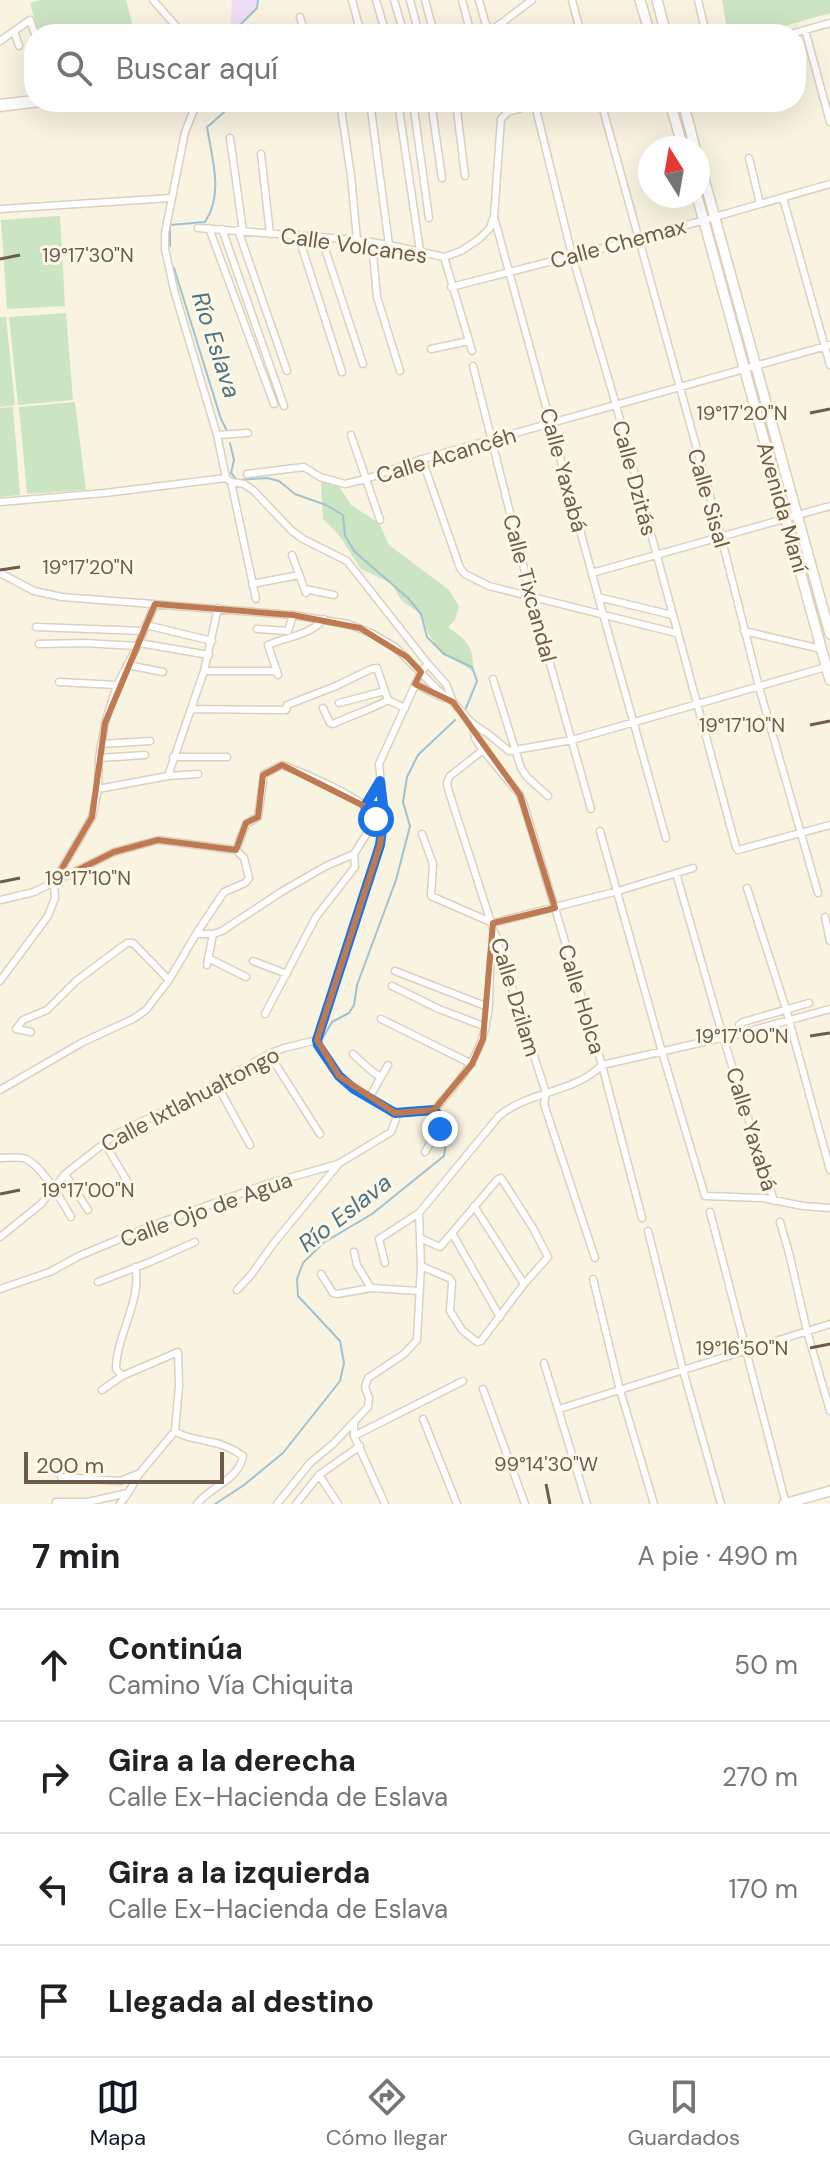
<!DOCTYPE html>
<html lang="es">
<meta charset="utf-8">
<style>
:root{--surface:#fff;--page:#f6f6f6;--text:#202124;--muted:#757577;--line:#e0e0e0;--accent:#111827}
body{margin:0;font-family:"DM Sans",sans-serif;background:var(--page);color:var(--text)}
.compass{position:absolute;left:638px;top:136px;width:72px;height:72px;border-radius:50%;background:var(--surface);box-shadow:0 8px 32px #0002;rotate:349deg}
.scale{position:absolute;left:24px;bottom:20px;width:200px;box-sizing:border-box;padding-left:8px;border:4px solid #6d5c4b;border-top:0;font-size:22px;line-height:28px;white-space:nowrap;color:#6d5c4b;-webkit-text-stroke:6px #fcf7e7;paint-order:stroke}
.stop{position:absolute;width:24px;height:24px;margin:-18px;border:6px solid #1a73e8;border-radius:50%;background:#fff}
.stop.end{background:#1a73e8;border-color:#fff;box-shadow:0 2px 8px #0008}
.list{margin:0;padding:0;list-style:none}
h2{display:flex;justify-content:space-between;align-items:center;height:104px;margin:0;padding:0 32px;font-size:34px}
h2 small{font-size:26px;font-weight:400;color:var(--muted)}
.list li{display:grid;grid-template-columns:52px 1fr auto;gap:24px;align-items:center;box-sizing:border-box;height:112px;padding:0 32px;border-top:2px solid var(--line)}
.list b{display:block;font-size:30px;white-space:nowrap}
.list p{margin:0;font-size:26px;white-space:nowrap;color:var(--muted)}
.list em{font-size:26px;font-style:normal;color:var(--muted)}
.icon{flex:none;width:44px;height:44px;fill:none;stroke:currentColor;stroke-width:2;stroke-linecap:round;stroke-linejoin:round}
.map{position:relative;flex:none;width:830px;height:1504px;overflow:hidden}
.search{position:absolute;background:var(--surface);box-shadow:0 8px 32px #0002;left:24px;right:24px;top:24px;height:88px;display:flex;align-items:center;gap:20px;box-sizing:border-box;padding:0 28px;border-radius:32px;color:var(--muted);font-size:30px}
.sheet{height:552px;background:var(--surface)}
nav{display:flex;justify-content:space-around;align-items:center;box-sizing:border-box;height:112px;border-top:2px solid var(--line);background:var(--surface);font-size:22px;color:var(--muted)}
nav a{display:grid;justify-items:center;gap:4px}
nav .on{color:var(--accent)}
.map>svg:first-child{display:block}
.education{fill:#efdef5}
.green{fill:#cbe4c2}
.lines{fill:none;stroke-linecap:round;stroke-linejoin:round}
.stream{stroke:#a0c2d0;stroke-width:2}
.street-casing{stroke:#dcd0be;stroke-width:9}
.secondary-casing{stroke:#ddcfba;stroke-width:12}
.street{stroke:#fff;stroke-width:6}
.secondary{stroke:#fff;stroke-width:9}
.route{stroke:#1a73e8;stroke-width:10}
.marked{fill:none;stroke:#c07a52;stroke-width:6;stroke-linejoin:round}
.ticks{fill:none;stroke:#6d5c4b;stroke-width:3}
.labels{text-anchor:middle;stroke-width:6;stroke-linejoin:round;paint-order:stroke}
.street-label{font-size:22px;fill:#6d5c4b;stroke:#fcf7e7}
.water-label{font-size:24px;font-style:italic;fill:#4c7384;stroke:#fcf7e7}
.ticks-label{font-size:20px;text-anchor:middle;fill:#6d5c4b;stroke:#fcf7e7;stroke-width:6;stroke-linejoin:round;paint-order:stroke}
</style>
<div class="map">
<svg width="830" height="1504" viewBox="0 0 830 1504">
<rect width="100%" height="100%" fill="#f9f3e1"/>
<path class="education" d="M232 0H257L256 7 230 34Z"/>
<path class="green" d="M41 0H126L134 30 119 34H39L30 3Z
M722 0H830V13L757 34H728Z
M60 216 65 306 7 309 1 220Z
M66 313 73 400 18 405 9 317Z
M0 317H6L15 405 0 407Z
M75 402 86 490 27 494 19 407Z
M13 407 20 495 0 497V408Z
M321 481 337 483 351 505 379 523 389 545 449 590 459 606 455 620 448 627C468 642 474 646 473 672 463 663 454 661 445 654 433 645 425 628 421 614L402 601 391 583 361 569 339 535 323 519Z"/>
<g class="lines">
<path class="stream" d="M231 34 257 8 258 0
M170 246V225L205 222C224 194 212 159 207 127 217 120 228 106 238 102
M174 268 221 419 227 431
M230 443 234 460 231 473 237 480 267 478 279 481 295 494 326 505 343 515 345 536 355 552 408 598 421 614 427 637 444 654 472 667 477 681 466 708
M321 1041 332 1022 349 1013 354 1005 357 985 396 880 410 826 403 802 407 777 418 755 455 720
M215 1504 244 1485 283 1453 340 1381 344 1363 340 1341 298 1296 297 1279 303 1263 323 1243 372 1214 444 1156 447 1135"/>
<g class="street-casing">
<path id="street" d="M153 0 183 34
M352 0 361 34
M376 0 386 34
M394 0 404 34
M410 0 419 34
M425 0 434 34
M462 0 471 34
M479 0 485 22 491 32
M572 0 581 34
M698 0 706 34
M300 17 305 34
M330 30 331 34
M805 30 830 122
M14 31 19 46
M487 34 532 0
M791 34 830 23
M0 41 30 20 35 34
M197 102 185 132 165 233V249L174 290 217 435 226 478 231 482 244 484 253 490 292 531 303 539 347 561 428 664 446 684 452 699
M340 102 351 176 357 240
M370 102 389 245
M398 102 420 251
M413 102 429 218
M431 102 442 178
M456 102 465 176
M543 102 508 112 501 119 494 217 603 614 666 838
M601 102 721 536 759 687 818 893
M0 103 34 99
M535 105 572 255 616 405 736 847 738 850 830 825
M0 108 47 102
M230 138 243 231
M261 154 270 234
M749 158 760 204
M783 198 830 365
M0 209 171 198
M198 228 357 240 389 245 444 257 461 251 479 239 490 228 493 219
M209 228 274 404
M222 229 284 406
M238 230 287 371
M298 235 342 372
M321 237 363 364
M372 243 377 297 400 371
M444 257 472 351
M451 287 638 239 830 184
M431 349 469 341
M473 366 531 596 591 809
M217 435 248 433
M351 435 380 520
M422 459 460 568 465 574 489 586 676 633
M247 474 304 467 320 477 345 484 366 479 419 460 830 345
M231 482 256 599
M0 502 105 493 226 478
M292 555 306 593
M0 573 34 591 62 597 293 615 348 624 371 633 395 647 439 691 453 702 473 724 487 733 509 751 572 740 826 667
M592 573 830 506
M252 584 299 575
M305 589 334 595
M598 597 672 615
M146 625 212 641
M36 627 144 631
M257 629 288 631 293 615
M744 631 821 649
M139 643 209 655
M39 644 84 643 137 646
M428 664 421 672 379 764 384 814 380 845 317 1040 318 1045 339 1076 354 1089 395 1113 434 1110
M127 665 163 672
M204 671H277
M278 675 268 645C288 636 309 636 324 619
M493 679 521 768 527 777 548 796
M59 682 117 685
M415 684 443 698
M339 703 385 691
M323 708 330 723 333 724C352 715 370 710 388 700
M191 709 286 710 287 705 336 686 371 669 377 668 388 700 405 708
M473 724 475 738 483 750 520 795 524 805 602 1065 642 1218
M101 744 150 741
M483 750 450 776 447 782 448 789 546 1093 544 1104 595 1258
M173 757H227
M99 758 145 755
M168 776 204 671 218 608
M98 789 168 776 198 774
M365 806 380 781
M600 831 662 1052 705 1196 763 1198 803 1206 830 1208
M422 834 433 864 431 896 493 923 618 891 693 868
M676 873 723 1037 774 1201
M747 888 786 1009 830 1170
M0 900 34 892 114 852 158 840 236 850 244 858 249 878 245 883 224 892 196 934 169 980 133 943H127L76 981 47 1010 23 1020 16 1029 31 1032
M825 917 830 941
M196 934H213L222 931 281 892 326 866 354 854 374 822 375 815C358 796 307 774 282 765L264 774 258 817 246 824 236 850
M208 958 246 977
M253 961 287 974
M207 965 213 934
M395 971 488 1007
M0 981 48 916 55 898 54 882 92 817 98 789 99 758 105 723 117 685 139 643 155 604
M392 986 439 1009 486 1027
M265 1014 316 917 355 867 354 854
M381 1019 472 1064
M739 1034V1025L743 1022 809 1003
M269 1054 320 1134
M353 1054 368 1068 380 1077
M216 1083 250 1145
M0 1090 83 1042 133 1019 146 1010 169 980
M369 1098 388 1065
M434 1110C465 1076 486 1050 489 1003 490 980 489 957 496 935
M104 1142 130 1186
M425 1152 442 1123 434 1110
M0 1158C8 1158 19 1156 26 1159 43 1167 62 1201 71 1217
M65 1174 88 1210
M474 1206 524 1284
M710 1212 786 1504
M780 1222 789 1253 807 1331 830 1411
M648 1231 683 1370 721 1504
M452 1233 500 1317
M0 1237 41 1204 65 1174 116 1134 187 1100 269 1054 284 1048 317 1040
M420 1238 440 1247 498 1179 501 1178 533 1228 548 1257 524 1284 481 1341 477 1342 462 1330 450 1311 452 1282 449 1278 421 1266
M354 1252 357 1265 371 1288
M385 1263 379 1239 419 1213 499 1116C528 1091 575 1093 602 1065L739 1034 830 1009
M321 1274 333 1293 337 1294 371 1288 420 1291
M593 1279 620 1390 654 1504
M98 1282 150 1262 195 1242
M0 1289 50 1272 79 1256 151 1226 267 1184 338 1164 391 1132 396 1119 395 1113
M237 1290 251 1275 273 1244 337 1166
M544 1363 587 1504
M122 1376 116 1369C116 1336 143 1298 135 1267
M483 1389 525 1504
M102 1390 122 1376 178 1352 179 1386 175 1431C184 1438 195 1438 206 1441 220 1443 232 1448 243 1456 239 1480 211 1486 197 1504
M559 1409 830 1324
M423 1419 457 1504
M354 1423V1436L385 1504
M354 1436 463 1381
M319 1475 338 1504
M61 1477 120 1481 140 1473 175 1431
M56 1502H88L128 1493 140 1473
M120 1504 128 1493
M277 1504 310 1463 333 1444 368 1407 369 1398 365 1387 368 1378 404 1354 417 1340 421 1266 419 1213
M296 1504 319 1475 360 1446"/>
</g>
<g class="secondary-casing">
<path id="secondary" d="M640 0 650 34
M657 0 666 34
M670 102 683 148
M683 102 695 148
M698 157 830 634
M697 196 830 680
M784 1504 830 1491"/>
</g>
<use href="#street" class="street"/>
<use href="#secondary" class="secondary"/>
</g>
<g class="lines">
<path class="route" d="M376 819 373 812 365 806 380 781 384 814 380 845 317 1040 318 1045 339 1076 354 1089 395 1113 434 1110C440 1117 443 1120 440 1129"/>
</g>
<path class="marked" d="M155 604 293 615 360 628 407 657 421 672 415 684 453 702 520 795 555 908 493 923 483 1039 472 1064 434 1110 395 1113 339 1076 317 1040 380 845 384 816 282 765 263 775 258 817 246 823 236 850 158 840 114 852 54 882 92 817 105 723Z"/>
<path class="ticks" d="M0 259 20 255M810 413 830 409M0 570 20 567M810 725 830 721M0 882 20 878M810 1036 830 1033M0 1194 20 1190M810 1348 830 1344M546 1484 550 1504"/>
<g class="labels">
<g class="street-label">
<text transform="translate(618 243) rotate(-15)" y="8">Calle Chemax</text>
<text transform="translate(354 245) rotate(8)" y="8">Calle Volcanes</text>
<text transform="translate(446 455) rotate(-17)" y="8">Calle Acancéh</text>
<text transform="translate(564 470) rotate(75)" y="8">Calle Yaxabá</text>
<text transform="translate(635 478) rotate(75)" y="8">Calle Dzitás</text>
<text transform="translate(709 498) rotate(74)" y="8">Calle Sisal</text>
<text transform="translate(783 507) rotate(74)" y="8">Avenida Maní</text>
<text transform="translate(530 588) rotate(75)" y="8">Calle Tixcandal</text>
<text transform="translate(516 997) rotate(73)" y="8">Calle Dzilam</text>
<text transform="translate(582 999) rotate(73)" y="8">Calle Holca</text>
<text transform="translate(190 1099) rotate(-28)" y="8">Calle Ixtlahualtongo</text>
<text transform="translate(752 1129) rotate(73)" y="8">Calle Yaxabá</text>
<text transform="translate(206 1209) rotate(-20)" y="8">Calle Ojo de Agua</text>
</g>
<g class="water-label">
<text transform="translate(216 345) rotate(72)" y="8">Río Eslava</text>
<text transform="translate(345 1213) rotate(-38)" y="8">Río Eslava</text>
</g>
</g>
<g class="ticks-label">
<text x="88" y="262">19°17'30"N</text>
<text x="742" y="420">19°17'20"N</text>
<text x="88" y="574">19°17'20"N</text>
<text x="742" y="732">19°17'10"N</text>
<text x="88" y="885">19°17'10"N</text>
<text x="742" y="1043">19°17'00"N</text>
<text x="88" y="1197">19°17'00"N</text>
<text x="742" y="1355">19°16'50"N</text>
<text x="546" y="1471">99°14'30"W</text>
</g>
</svg>
<svg class="compass" viewBox="-18 -18 36 36"><path d="M0-13l5 13h-10z" fill="#e53935"/><path d="M0 13l5-13h-10z" fill="#757577"/></svg>
<div class="scale">200 m</div>
<div class="stop" style="left:376px;top:819px"></div>
<div class="stop end" style="left:440px;top:1129px"></div>
<div class="search"><svg class="icon" aria-label="search" viewBox="0 0 24 24"><circle cx="10" cy="10" r="6"/><path d="M15 15l6 6"/></svg>Buscar aquí</div>
</div>
<section class="sheet">
<h2>7 min<small>A pie · 490 m</small></h2>
<ul class="list">
<li><svg class="icon" aria-label="ahead" viewBox="0 0 24 24"><path d="M12 20V5M6 11l6-6 6 6"/></svg><div><b>Continúa</b><p>Camino Vía Chiquita</p></div><em>50 m</em></li>
<li><svg class="icon" aria-label="right" viewBox="0 0 24 24"><path d="M7 20v-9h11M14 6l5 5-5 5"/></svg><div><b>Gira a la derecha</b><p>Calle Ex-Hacienda de Eslava</p></div><em>270 m</em></li>
<li><svg class="icon" aria-label="left" viewBox="0 0 24 24"><path d="M17 20v-9H6M10 6l-5 5 5 5"/></svg><div><b>Gira a la izquierda</b><p>Calle Ex-Hacienda de Eslava</p></div><em>170 m</em></li>
<li><svg class="icon" aria-label="arrive" viewBox="0 0 24 24"><path d="M6 21V4h12l-3 4 3 4H6"/></svg><div><b>Llegada al destino</b></div></li>
</ul>
</section>
<nav>
<a class="on"><svg class="icon" aria-label="map" viewBox="0 0 24 24"><path d="M3 6l6-2 6 2 6-2v14l-6 2-6-2-6 2zM9 4v14M15 6v14"/></svg>Mapa</a>
<a><svg class="icon" aria-label="directions" viewBox="0 0 24 24"><path d="M12 3l9 9-9 9-9-9zM9 14v-3h6M13 9l2 2-2 2"/></svg>Cómo llegar</a>
<a><svg class="icon" aria-label="saved" viewBox="0 0 24 24"><path d="M7 4h10v16l-5-4-5 4z"/></svg>Guardados</a>
</nav>
